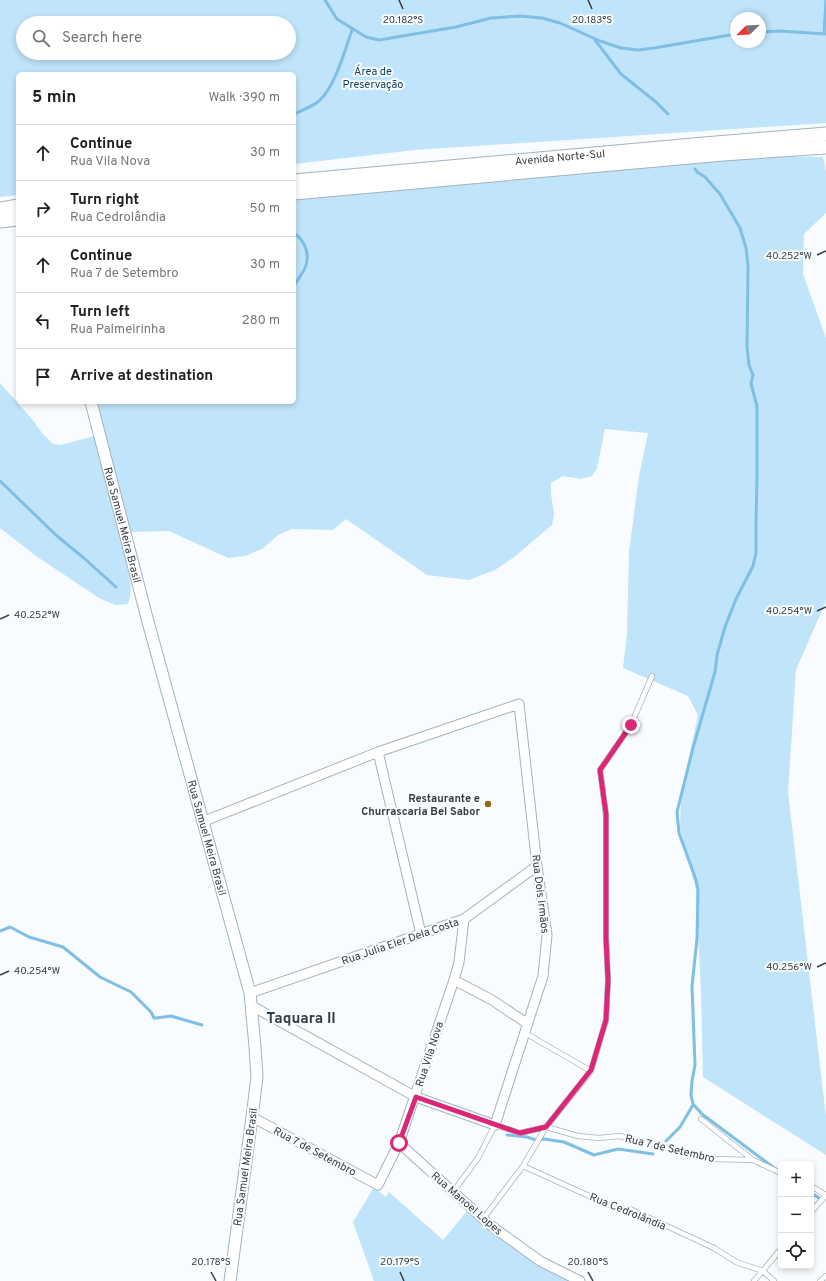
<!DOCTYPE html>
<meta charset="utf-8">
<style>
:root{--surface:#fff;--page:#f6f6f6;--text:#202124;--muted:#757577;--line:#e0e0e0}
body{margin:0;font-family:Overpass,sans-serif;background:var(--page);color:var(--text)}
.controls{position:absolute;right:12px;bottom:12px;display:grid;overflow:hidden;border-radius:6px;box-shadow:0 2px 6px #0003}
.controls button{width:36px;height:36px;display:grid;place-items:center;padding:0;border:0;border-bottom:1px solid var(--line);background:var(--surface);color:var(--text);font:20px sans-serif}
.compass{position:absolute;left:730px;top:12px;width:36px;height:36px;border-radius:50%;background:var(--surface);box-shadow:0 2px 6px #0003;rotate:246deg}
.stop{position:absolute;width:12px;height:12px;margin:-9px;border:3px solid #db2777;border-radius:50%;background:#fff}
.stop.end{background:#db2777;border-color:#fff;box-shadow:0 1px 4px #0008}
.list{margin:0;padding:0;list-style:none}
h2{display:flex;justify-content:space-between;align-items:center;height:52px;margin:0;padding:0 16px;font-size:17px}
h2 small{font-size:13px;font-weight:400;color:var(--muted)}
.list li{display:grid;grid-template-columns:26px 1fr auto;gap:12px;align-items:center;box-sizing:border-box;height:56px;padding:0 16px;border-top:1px solid var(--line)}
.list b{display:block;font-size:15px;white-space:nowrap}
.list p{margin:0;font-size:13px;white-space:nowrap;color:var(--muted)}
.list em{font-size:13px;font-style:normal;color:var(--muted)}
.icon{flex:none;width:22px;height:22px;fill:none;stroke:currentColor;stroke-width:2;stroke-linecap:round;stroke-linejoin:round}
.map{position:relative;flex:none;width:826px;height:1281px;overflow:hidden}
.search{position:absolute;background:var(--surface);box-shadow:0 2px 6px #0003;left:16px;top:16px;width:280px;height:44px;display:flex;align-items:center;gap:10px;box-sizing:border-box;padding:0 14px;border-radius:22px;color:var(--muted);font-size:15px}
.panel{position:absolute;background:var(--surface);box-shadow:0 2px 6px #0003;left:16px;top:72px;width:280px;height:332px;border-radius:6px}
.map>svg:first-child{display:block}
.green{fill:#c0e4fa;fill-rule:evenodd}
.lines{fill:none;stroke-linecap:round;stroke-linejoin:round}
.stream{stroke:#7ebfe3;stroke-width:3}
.service-casing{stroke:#a3b2bc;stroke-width:6}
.minor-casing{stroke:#a3b2bc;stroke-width:11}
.tertiary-casing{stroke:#a3b2bc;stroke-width:13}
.secondary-casing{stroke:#a3b2bc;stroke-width:15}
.service{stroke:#fff;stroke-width:4.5}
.minor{stroke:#fff;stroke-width:9}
.tertiary{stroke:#fff;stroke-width:11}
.secondary{stroke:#fff;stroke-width:13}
.route{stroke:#db2777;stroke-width:5}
.ticks{fill:none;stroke:#373d41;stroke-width:1.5}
.poi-dot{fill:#906c12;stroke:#f8fcfe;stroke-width:1.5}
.labels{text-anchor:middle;stroke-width:4;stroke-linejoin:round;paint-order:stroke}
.park-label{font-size:11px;fill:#10445d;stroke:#f8fcfe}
.street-label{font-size:11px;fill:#373d41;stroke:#f8fcfe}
.poi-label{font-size:11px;font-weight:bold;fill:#373d41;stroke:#f8fcfe;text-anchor:end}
.district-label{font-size:15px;font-weight:bold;fill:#303d45;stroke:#f8fcfe}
.ticks-label{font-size:10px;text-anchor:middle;fill:#373d41;stroke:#f8fcfe;stroke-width:4;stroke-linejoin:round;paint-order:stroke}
</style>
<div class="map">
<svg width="826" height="1281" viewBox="0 0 826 1281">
<rect width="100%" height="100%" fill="#f8fcfe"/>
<path class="green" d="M0 0H826V123L415 150 294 164V74H18V195L0 197ZM736 18H760V42H736ZM23 23H289V53H23Z
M776 156 823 157 826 172V213L804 234 803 274 826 338V601L796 670 788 792 826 1117V1155L703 1077 701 993 696 889 680 829 681 794 698 715 688 696 623 668 627 634 629 552 639 476 648 433 605 429 597 468 592 476 581 479 563 476 551 483V494L554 514 552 525 513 558 495 570 469 580 427 575 346 519 333 530 292 529 278 535 262 549 245 556 228 558 169 531 125 532C124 540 124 552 126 561 129 576 134 589 128 604L115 605 99 598 36 556 0 528V383L32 419 42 433 53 444 61 445 101 434 94 402H294V199Z
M374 1187 386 1197 389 1192 443 1240 467 1211 486 1228 538 1265 570 1281H374L353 1222Z"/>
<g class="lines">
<path class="stream" d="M325 0 337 19 366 37 379 40 456 27 491 18 520 16 542 18 560 23 600 41 621 48 638 50 654 48 736 34
M760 32 779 31 826 34
M824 34 826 0
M595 40 621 74 656 102 668 114
M294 114C302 110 312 107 319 101 335 87 345 50 352 30
M695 169 697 172 705 177 720 194 740 228 746 248 748 266 747 347 749 365 753 375 751 384 757 406V480L756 521V553L753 566 736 599 725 627 717 655 715 672 693 748 677 812 679 833 696 880 698 890 697 939 692 986 695 1065 692 1081 691 1095 693 1104 702 1114 773 1167
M294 233C306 241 311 257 304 270 301 275 297 281 294 286
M0 481 57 536 85 559 116 587
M0 931 10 927 29 937 63 947 100 977 131 992 151 1012 154 1018H156L171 1016 202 1025
M507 1135 527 1137 536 1140
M538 1140 544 1139 564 1142 594 1155 618 1149 653 1154
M666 1141 680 1127 693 1105
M811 1193 819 1198"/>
<g class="service-casing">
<path id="service" d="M525 1033 591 1071
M701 1119 753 1160 781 1173
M523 1166 620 1210 630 1209 714 1248 736 1262 763 1271 774 1281
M811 1186 826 1195
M453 1192 478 1158 495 1125 520 1133 546 1127 578 1136 599 1138 620 1136 713 1159 753 1160
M811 1212 826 1195
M483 1219 523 1166 546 1127 591 1071 606 1020 608 980 606 938V815L600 770 631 725 652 676
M754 1281 781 1249
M820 1281 826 1276"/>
</g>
<g class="minor-casing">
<path id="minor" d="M378 752 421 934
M202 822 378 752 519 704 537 866 547 935 543 976 495 1125 416 1097 252 1006
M454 980 492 1000 528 1024
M250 993 464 919 537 866
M252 1117 378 1185 399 1143 454 980 459 962 464 919
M399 1143 489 1224 540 1261 580 1281"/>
</g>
<g class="tertiary-casing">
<g id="tertiary">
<path id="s1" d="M91 402 147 618 250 993 255 1047 257 1077 252 1117 230 1281"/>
</g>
</g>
<g class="secondary-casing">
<g id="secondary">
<path id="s2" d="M294 181 704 144 826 134"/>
<path d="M294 193 723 154 826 147"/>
<path d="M0 209 18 206"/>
<path d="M0 221 18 219"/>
</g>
</g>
<use href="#service" class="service"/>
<use href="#minor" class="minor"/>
<use href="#tertiary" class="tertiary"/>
<use href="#secondary" class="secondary"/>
</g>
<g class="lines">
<path class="route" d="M399 1143 416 1097 520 1133 546 1127 591 1070 606 1020 608 980 606 938V814L600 770 631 725"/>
</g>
<path class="ticks" d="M399 0 403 9M588 0 592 9M817 255 826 251M817 611 826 607M0 619 9 615M817 967 826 963M0 975 9 971M211 1272 216 1281M400 1272 404 1281M588 1272 593 1281"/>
<circle class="poi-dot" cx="488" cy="804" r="4"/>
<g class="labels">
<g class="park-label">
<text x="373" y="75">Área de<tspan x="373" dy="13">Preservação</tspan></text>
</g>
<g class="street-label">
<text dy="4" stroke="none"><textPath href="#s2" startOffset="267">Avenida Norte-Sul</textPath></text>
<text dy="4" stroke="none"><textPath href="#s1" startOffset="127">Rua Samuel Meira Brasil</textPath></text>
<text dy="4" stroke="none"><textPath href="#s1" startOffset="451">Rua Samuel Meira Brasil</textPath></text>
<text transform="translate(541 894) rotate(83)" y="4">Rua Dois Irmãos</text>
<text transform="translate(400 941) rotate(-19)" y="4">Rua Julia Eler Dela Costa</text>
<text transform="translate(429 1054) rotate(-72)" y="4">Rua Vila Nova</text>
<text transform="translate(670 1148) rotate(13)" y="4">Rua 7 de Setembro</text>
<text transform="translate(315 1151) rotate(28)" y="4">Rua 7 de Setembro</text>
<text transform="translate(245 1167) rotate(-82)" y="4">Rua Samuel Meira Brasil</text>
<text transform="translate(467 1203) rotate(41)" y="4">Rua Manoel Lopes</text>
<text transform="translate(628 1211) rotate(22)" y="4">Rua Cedrolândia</text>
</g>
<g class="poi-label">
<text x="480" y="802">Restaurante e<tspan x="480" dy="13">Churrascaria Bel Sabor</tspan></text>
</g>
<g class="district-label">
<text x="301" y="1023">Taquara II</text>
</g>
</g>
<g class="ticks-label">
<text x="403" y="23">20.182°S</text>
<text x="592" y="23">20.183°S</text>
<text x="789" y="259">40.252°W</text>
<text x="789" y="614">40.254°W</text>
<text x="37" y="618">40.252°W</text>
<text x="789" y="970">40.256°W</text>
<text x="37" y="974">40.254°W</text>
<text x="211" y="1265">20.178°S</text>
<text x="400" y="1265">20.179°S</text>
<text x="588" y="1265">20.180°S</text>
</g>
</svg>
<div class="controls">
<button>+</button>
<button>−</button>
<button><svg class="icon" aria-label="locate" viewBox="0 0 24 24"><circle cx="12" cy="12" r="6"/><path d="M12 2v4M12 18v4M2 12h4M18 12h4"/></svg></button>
</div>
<svg class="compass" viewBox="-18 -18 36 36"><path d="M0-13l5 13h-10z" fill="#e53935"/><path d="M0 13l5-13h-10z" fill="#757577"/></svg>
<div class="stop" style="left:399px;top:1143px"></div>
<div class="stop end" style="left:631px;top:725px"></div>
<div class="search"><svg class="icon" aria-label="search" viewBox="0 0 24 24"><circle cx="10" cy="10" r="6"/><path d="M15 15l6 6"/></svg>Search here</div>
<section class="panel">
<h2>5 min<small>Walk · 390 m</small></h2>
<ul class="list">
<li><svg class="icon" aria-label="ahead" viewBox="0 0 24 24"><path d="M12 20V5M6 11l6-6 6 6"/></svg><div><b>Continue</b><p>Rua Vila Nova</p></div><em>30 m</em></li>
<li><svg class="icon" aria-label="right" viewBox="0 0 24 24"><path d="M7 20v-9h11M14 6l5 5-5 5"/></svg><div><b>Turn right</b><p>Rua Cedrolândia</p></div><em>50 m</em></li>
<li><svg class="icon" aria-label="ahead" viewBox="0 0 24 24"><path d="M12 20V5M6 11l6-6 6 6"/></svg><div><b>Continue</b><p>Rua 7 de Setembro</p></div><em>30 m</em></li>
<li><svg class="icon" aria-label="left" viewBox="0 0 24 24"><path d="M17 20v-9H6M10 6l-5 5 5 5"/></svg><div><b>Turn left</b><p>Rua Palmeirinha</p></div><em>280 m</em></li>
<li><svg class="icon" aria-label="arrive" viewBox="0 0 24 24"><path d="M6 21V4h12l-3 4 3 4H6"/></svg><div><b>Arrive at destination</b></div></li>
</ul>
</section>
</div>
